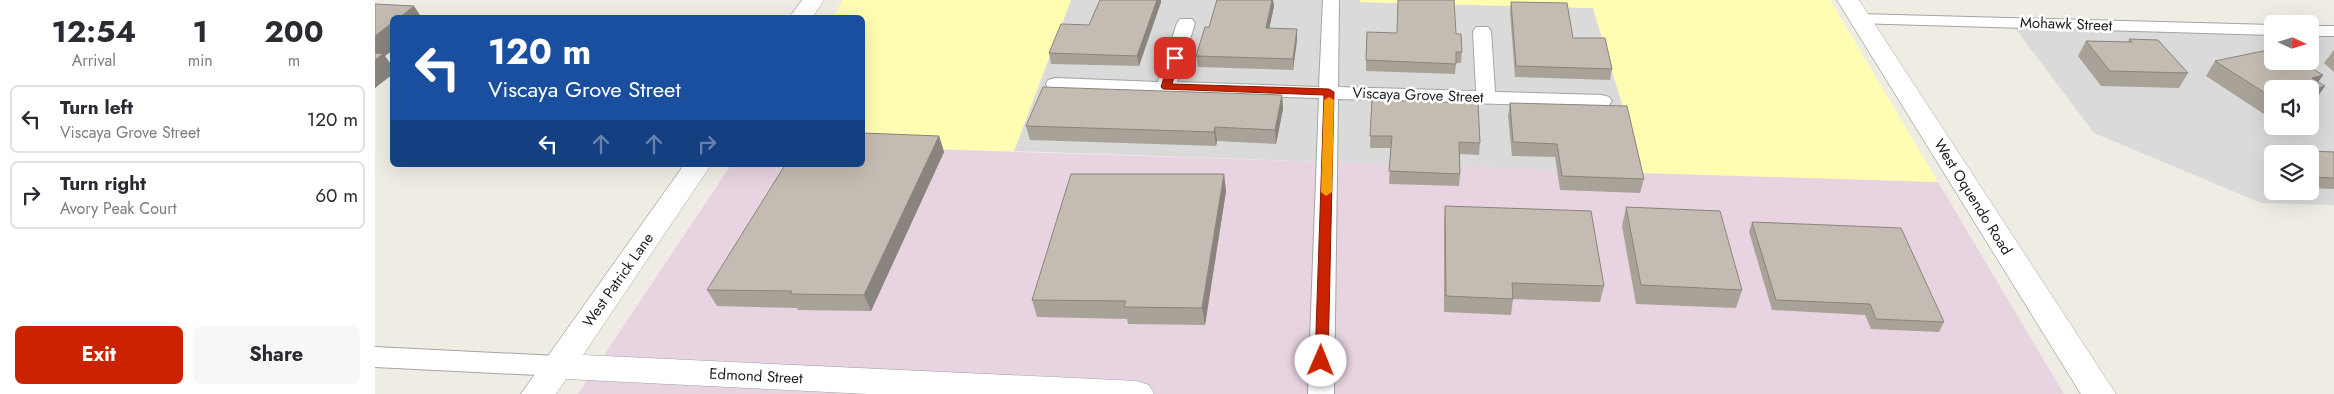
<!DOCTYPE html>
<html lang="en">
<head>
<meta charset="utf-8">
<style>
	body { margin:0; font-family:Jost,sans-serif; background:#f7f7f7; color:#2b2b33; height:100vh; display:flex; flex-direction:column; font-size:19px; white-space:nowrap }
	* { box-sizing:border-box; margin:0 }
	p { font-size:16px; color:#7c7c81 }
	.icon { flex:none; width:28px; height:28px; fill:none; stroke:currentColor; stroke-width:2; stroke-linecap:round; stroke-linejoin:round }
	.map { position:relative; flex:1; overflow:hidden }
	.sheet { display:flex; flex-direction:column; background:#fff; width:375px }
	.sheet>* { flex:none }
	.guide { position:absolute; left:15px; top:15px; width:475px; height:152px; border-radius:8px; box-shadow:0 5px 20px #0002; background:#1a4fa0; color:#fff; overflow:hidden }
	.needle { width:32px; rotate:94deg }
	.tools { position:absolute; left:1889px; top:15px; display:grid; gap:10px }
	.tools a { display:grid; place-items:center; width:55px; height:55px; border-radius:8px; background:#fff; box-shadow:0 5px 20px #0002; font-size:25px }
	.pin { position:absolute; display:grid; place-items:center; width:42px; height:42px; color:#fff; margin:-21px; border-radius:10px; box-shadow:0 2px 8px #0006 }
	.me { position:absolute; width:55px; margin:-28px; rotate:1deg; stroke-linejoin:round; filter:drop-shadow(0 0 4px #0008) }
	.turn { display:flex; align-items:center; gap:18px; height:105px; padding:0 15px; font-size:22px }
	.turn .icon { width:65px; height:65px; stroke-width:2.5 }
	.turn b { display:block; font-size:35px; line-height:42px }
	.lanes { display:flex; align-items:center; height:48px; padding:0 15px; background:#0003; justify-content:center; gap:25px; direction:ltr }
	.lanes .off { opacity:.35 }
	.eta { display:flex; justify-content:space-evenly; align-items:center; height:85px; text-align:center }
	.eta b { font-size:30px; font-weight:700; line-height:35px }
	.action { display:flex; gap:10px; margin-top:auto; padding:10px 15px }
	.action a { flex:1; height:58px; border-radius:8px; background:#cb2300; color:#fff; font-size:20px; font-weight:700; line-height:58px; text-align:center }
	.action a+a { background:#f7f7f7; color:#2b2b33 }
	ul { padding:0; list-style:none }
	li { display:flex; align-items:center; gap:15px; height:68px; margin:0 10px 8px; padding:0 5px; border:2px solid #e1e1e2; border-radius:8px }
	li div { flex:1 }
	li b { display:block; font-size:19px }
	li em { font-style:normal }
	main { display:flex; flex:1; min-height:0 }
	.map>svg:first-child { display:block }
	.residential { fill:#dbdada; fill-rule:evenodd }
	.industrial { fill:#e8d4e1 }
	.sand { fill:#fffdb1 }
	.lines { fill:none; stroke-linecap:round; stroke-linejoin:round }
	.minor-casing { stroke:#a4a4a4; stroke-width:2 }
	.tertiary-casing { stroke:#a4a4a4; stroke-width:1 }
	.minor { fill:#fff; fill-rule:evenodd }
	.tertiary { fill:#fff; fill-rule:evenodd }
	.wall { fill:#a9a299 }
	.shaded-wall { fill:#89847d }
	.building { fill:#c4bcb2; stroke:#89847d }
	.route { fill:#cb2300; stroke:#841700 }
	.slow { fill:#f59e0b }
	.labels { text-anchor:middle; stroke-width:5; stroke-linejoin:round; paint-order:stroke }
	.street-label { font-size:15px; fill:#1d1d1d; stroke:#fff }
</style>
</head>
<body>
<main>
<section class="sheet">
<div class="eta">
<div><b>12:54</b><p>Arrival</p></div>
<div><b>1</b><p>min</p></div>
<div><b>200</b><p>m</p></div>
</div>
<ul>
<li><svg class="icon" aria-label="left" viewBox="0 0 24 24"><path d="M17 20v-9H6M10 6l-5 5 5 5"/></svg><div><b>Turn left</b><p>Viscaya Grove Street</p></div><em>120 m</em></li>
<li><svg class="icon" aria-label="right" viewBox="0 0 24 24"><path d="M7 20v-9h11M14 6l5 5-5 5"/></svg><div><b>Turn right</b><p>Avory Peak Court</p></div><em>60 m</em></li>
</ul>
<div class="action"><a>Exit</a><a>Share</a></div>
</section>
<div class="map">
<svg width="1959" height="394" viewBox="0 0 1959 394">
	<rect width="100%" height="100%" fill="#efede3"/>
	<path class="residential" d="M696,0h289v2l233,6 50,165 -629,-22z
		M1636,23l261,6 1,32h37v-31l24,1v174l-73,-2 -167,-70zM1898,89h37v37h-37zM1898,154h37v37h-37z"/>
	<path class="industrial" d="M488,147l1075,35 126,212h-1486l153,-229h132z"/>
	<path class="sand" d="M468,0h228l-57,151 -151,-4v-129h-31z
		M985,0h470l108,182 -295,-9 -50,-165 -233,-6z"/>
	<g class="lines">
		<g class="minor-casing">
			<path id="minor" d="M948,0h16l-1,87 138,4 -3,-60 3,-4h12l3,4 4,61 107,3 7,2 3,4 -3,4 -7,2 -264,-8 -4,295h-26l11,-296 -264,-8 -7,-2 -2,-4 2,-4 7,-2 103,4 19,-59 3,-4h12l3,4 -18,59 142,5z
				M1485,14l413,11v10l-419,-12 -3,-4 3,-4z
				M1935,26h24v10h-24z
				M0,347l183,9 9,3 3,7 -3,7 -9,3 -183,-9z"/>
		</g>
		<g class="tertiary-casing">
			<path id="tertiary" d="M427,0h22l-12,18h-23z
				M1462,0h22l257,394h-35z
				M309,165h27l-128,190 554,26 12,4 5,9h-286l-302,-15 -10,15h-35z"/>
		</g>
		<use href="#minor" class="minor"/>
		<use href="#tertiary" class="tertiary"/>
	</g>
	<path class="wall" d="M842,0h56l1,6 -5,23 28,11 -4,30 -95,-3 -2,-11 13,-29z
		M786,2l-22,64 -88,-2 -2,-11 40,-28z
		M1136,2l62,36 39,31 -2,11 -95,-3 -5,-65z
		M1081,34l6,18 -1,11h-5l-1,11 -89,-3v-11z
		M1754,39l59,34 -9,15 -78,-2 -23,-30 8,-15 42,1z
		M1959,50v22l-10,-9z
		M1840,61l103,21 7,4 -11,16 -41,-13v23l-9,2 -58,-38z
		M907,95l1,14 -7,35 -59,-3 -1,5 -186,-6 -4,-14z
		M997,100l108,43 -1,12 -19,-1v20l-1,12 -70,-2 2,-36h-21z
		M1135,103l134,76 -4,14 -80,-3 -5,-33 -43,-1 -4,-40z
		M564,136l5,16 -73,159 -73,-1 -1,-2 -80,-2 -10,-16z
		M1909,150l50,2v37l-24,-1v-34h-29z
		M849,174l2,17 -21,134 -77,-1 -1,-5 -90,-2 -5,-17z
		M1070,206l159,80 -4,16 -87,-3 -2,16 -67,-3v-90z
		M1251,207l116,83 -6,18 -100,-4 -14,-78z
		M1377,222l192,100 -5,10 -68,-3 -6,-14 -93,-5 -23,-78z"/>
	<path class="shaded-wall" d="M782,0h4v2l-22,64 -2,-10z
		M897,0h1l1,6 -7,33 -1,-11z
		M39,6l8,12h-23z
		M18,22v28l-8,6 8,11v7l-18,14v-52z
		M922,29v11l-4,30v-11z
		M1948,75l-10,15 12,-4 -11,16 -4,1v-14l2,-11z
		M907,95l1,14 -7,35 -1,-14z
		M1898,102v10l-9,2z
		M840,127l2,14 -1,5 -2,-14z
		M564,136l5,16 -73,159 -7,-16z
		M849,174l2,17 -21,134 -3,-17z"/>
	<path class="building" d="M725,0h57l-20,56 -88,-3 12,-29 28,1z
		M842,0h55l-6,28 31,1 -4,30 -97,-3 9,-29h4z
		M1023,0h56l2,34h5l1,18h-6v12l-90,-4 1,-28 30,1z
		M1136,2l56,1 6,35h32l7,31 -96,-3z
		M0,4l39,2 -15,12h-6v4l-18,14z
		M1754,39l29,1 30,33 -78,-2 -24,-30 46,1z
		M1898,49v12h26l24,14 -11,3 13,8 -15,4v-1h-37v9l-58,-37z
		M0,53l8,1 -8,6z
		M668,87l239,8 -7,35 -60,-3 -1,5 -188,-6z
		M997,100l106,3 2,40 -21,-1 1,32 -71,-3 3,-35h-22z
		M1135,103l117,3 17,73 -82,-3 -5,-32 -44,-2z
		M488,133l76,3 -75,159 -74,-1 2,-3 -85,-1 78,-125h78z
		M1909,150l50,2v26l-24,-1v-23h-23z
		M696,174h153l-22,134 -78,-1 2,-6 -94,-1z
		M1070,206l146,5 13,75 -92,-3 1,16 -67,-3z
		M1251,207l94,4 22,79 -101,-5z
		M1377,222l149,6 43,94 -68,-3 -6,-15 -94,-4z"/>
	<path class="route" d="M800,55l5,3 -8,26 157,5 5,3 -6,269 -2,4h-9l-2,-4 9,-266 -161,-6 -2,-2 9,-29z"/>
	<path class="slow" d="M954,97l5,3 -2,92 -6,4 -5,-4 3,-92z"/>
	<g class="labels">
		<g class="street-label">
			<text transform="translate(1691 24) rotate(2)" y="5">Mohawk Street</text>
			<text transform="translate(1043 95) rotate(2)" y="5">Viscaya Grove Street</text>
			<text transform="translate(1598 197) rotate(58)" y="5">West Oquendo Road</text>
			<text transform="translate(243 280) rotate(-55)" y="5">West Patrick Lane</text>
			<text transform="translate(381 376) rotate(3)" y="5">Edmond Street</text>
		</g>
	</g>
</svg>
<div class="tools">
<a><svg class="needle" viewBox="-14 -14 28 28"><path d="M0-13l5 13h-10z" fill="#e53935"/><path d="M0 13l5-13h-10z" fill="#7c7c81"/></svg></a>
<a><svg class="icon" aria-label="sound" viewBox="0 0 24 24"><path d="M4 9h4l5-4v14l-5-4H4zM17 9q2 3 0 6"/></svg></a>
<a><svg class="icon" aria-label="layers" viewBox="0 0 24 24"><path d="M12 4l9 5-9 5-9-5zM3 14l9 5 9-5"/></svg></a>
</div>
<div class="pin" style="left:800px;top:58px;background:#d93025"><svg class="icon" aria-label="arrive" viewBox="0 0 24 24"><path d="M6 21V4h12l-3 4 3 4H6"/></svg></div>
<svg class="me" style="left:946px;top:361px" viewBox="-20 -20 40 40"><circle r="19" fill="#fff"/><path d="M0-13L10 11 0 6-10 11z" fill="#cb2300"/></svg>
<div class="guide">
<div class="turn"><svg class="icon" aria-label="left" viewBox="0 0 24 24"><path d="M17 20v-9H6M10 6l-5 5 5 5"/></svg><div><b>120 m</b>Viscaya Grove Street</div></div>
<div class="lanes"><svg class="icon" aria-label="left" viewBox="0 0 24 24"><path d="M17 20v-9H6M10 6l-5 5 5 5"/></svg><svg class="icon off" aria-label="ahead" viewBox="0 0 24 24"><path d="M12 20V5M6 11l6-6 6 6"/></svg><svg class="icon off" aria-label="ahead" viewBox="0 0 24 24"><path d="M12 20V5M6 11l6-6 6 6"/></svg><svg class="icon off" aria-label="right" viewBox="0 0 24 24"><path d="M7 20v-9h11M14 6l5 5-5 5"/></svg></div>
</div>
</div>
</main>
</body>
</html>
